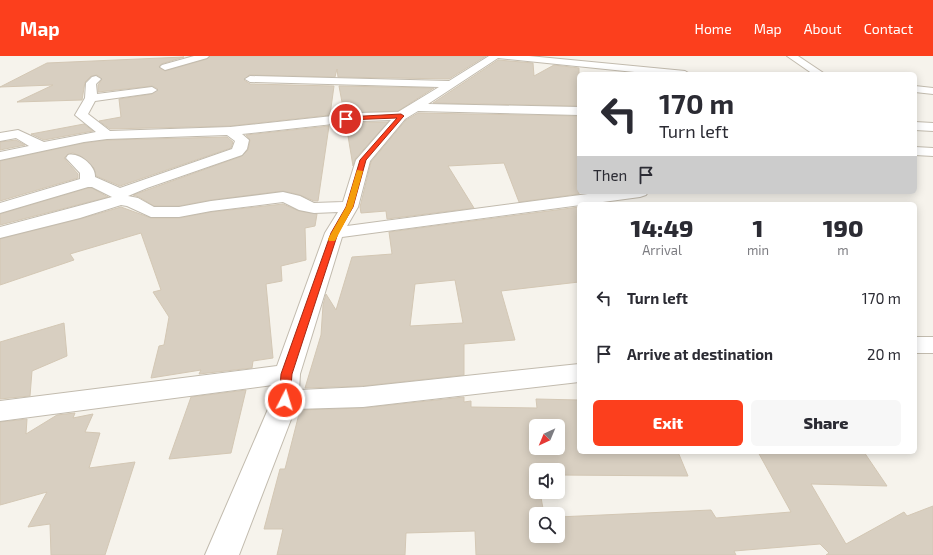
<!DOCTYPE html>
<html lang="en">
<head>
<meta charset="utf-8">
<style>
	body { margin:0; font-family:"Exo 2",sans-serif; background:#f7f7f7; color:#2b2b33; height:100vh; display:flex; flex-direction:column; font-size:15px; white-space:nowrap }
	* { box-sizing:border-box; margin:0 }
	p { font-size:13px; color:#7c7c81 }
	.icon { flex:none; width:22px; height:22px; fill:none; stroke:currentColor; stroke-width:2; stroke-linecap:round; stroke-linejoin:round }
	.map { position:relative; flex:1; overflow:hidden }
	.sheet { position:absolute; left:577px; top:146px; width:340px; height:252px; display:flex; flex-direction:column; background:#fff; border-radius:6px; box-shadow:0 2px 10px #0003 }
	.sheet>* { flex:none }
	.top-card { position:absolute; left:577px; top:16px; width:340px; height:122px; border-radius:6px; box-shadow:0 2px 10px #0003; background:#fff; color:#2b2b33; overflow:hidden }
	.needle { width:26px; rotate:224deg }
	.tools { position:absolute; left:529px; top:363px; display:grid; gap:8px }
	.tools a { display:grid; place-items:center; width:36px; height:36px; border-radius:6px; background:#fff; box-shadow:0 2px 10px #0003; font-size:20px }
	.pin { position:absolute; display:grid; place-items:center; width:34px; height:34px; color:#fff; margin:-17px; border:2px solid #fff; border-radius:50%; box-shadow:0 1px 4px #0007 }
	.me { position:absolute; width:44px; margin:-22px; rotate:5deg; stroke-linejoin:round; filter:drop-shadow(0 0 3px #0008) }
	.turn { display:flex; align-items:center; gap:14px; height:84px; padding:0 16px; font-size:18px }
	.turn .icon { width:52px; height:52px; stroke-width:2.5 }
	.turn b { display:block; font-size:28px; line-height:34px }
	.then { display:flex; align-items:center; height:38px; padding:0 16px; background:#0003; gap:8px; font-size:15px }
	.eta { display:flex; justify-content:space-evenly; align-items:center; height:68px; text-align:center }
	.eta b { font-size:24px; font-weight:800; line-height:28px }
	.button { display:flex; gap:8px; margin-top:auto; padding:8px 16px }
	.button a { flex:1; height:46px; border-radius:6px; background:#fc3f1d; color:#fff; font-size:16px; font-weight:800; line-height:46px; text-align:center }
	.button a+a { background:#f7f7f7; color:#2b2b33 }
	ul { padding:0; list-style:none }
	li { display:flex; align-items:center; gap:12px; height:56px; padding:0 16px }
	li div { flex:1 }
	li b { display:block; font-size:15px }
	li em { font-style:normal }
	header { display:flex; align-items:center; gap:24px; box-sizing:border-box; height:56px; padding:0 20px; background:#fc3f1d; color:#fff }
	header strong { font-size:19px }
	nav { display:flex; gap:22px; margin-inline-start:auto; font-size:14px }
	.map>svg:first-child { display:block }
	.building { fill:#d8cfc1; stroke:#d3c7b4; fill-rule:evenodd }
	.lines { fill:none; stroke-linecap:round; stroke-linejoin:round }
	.minor-casing { stroke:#c2bbae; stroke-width:2 }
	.minor { fill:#fff; fill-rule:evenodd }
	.route { fill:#fc3f1d; stroke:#a42913 }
	.slow { fill:#f59e0b }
</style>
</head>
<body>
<header>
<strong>Map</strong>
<nav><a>Home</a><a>Map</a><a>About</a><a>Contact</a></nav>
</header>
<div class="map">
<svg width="933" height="499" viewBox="0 0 933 499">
	<rect width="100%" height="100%" fill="#f6f3ec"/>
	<path class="building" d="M210,0h276l-37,23 -111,-2 -1,-8 -2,8 -86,-2 -5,5 6,4 84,2 -4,29 -100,11 -120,3 -11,-8 22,-4 -2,-18 33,-5 6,-5 -6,-3 -54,6v-7l4,-6 -5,-4 -6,1 -6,6 -3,18 -65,2 36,-17 -53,2 47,-24 137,-6 -23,7 -2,3 6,4 42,-12z
		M498,4l35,3 1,13 20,-11 25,3v38l-146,-3z
		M339,30l95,2 -36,23 -54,2z
		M418,57l161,3v78l-60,8 -15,-39 -56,3 26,42 -87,11 -1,-8 -25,2 -1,-6 11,-45 35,-42z
		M360,66h28l-33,37 -2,7 -7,-42z
		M84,68l9,7 -49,9 -13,-6z
		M329,70l-11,75h-4l-14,-6 -17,-4 -72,9 -32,6h-25l-15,-9 -6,-2 109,-39 6,-6 2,-10 -4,-5z
		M227,81l6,5 -2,6 -111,38 -24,-10 -2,-8 -12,-11 -9,-4 -5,1 -4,4 14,16v4l-78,23v-40l84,-18 23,-3z
		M16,84l9,5 -25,5v-8z
		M88,132h4l16,9 -108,28v-11z
		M283,148l16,7 18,3 -2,12 -10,2 1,32 -25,6 1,15 -16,3 7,74 -20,3 -1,7 -53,6 2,-4 -50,8 8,-32 5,-1 5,-28 -16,-25 8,-2 -20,-57 -71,21 4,6 -74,25v-46l80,-20 41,-12 30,11h28l32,-6z
		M579,151v75l-78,9 14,49 -51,4v31l-101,11 -58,2 16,-53 2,-30 3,-11 10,16 16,-53 40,-3 -3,-22zM455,224l8,43 -53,3 5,-42z
		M64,267l3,33 -35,15 -2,25 -30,3v-57z
		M246,334l-15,63 -62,6 22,-62z
		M464,341v5l7,-1v6l66,1 -1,-9 43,1v52h99l10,24 -130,-1v-5h-22v22h4l4,22h-8v22h22v-19l153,-7 5,8 75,-6 -33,-60h106l23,34 -76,-2 35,60 58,-32 3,4 26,-10v49h-107l3,-2 -9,-9 -86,7 2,4h-260l-1,-24 -69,2 -1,22h-128l6,-26h-19l16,-60h5l15,-59 63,-2zM536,370h22v22h-22z
		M75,357l-2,5 20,-4 -8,18 15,1 -11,35 46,-6 -30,93h-54l-1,-31 -22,3 19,-35 -47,13v-83l27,-3 -1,15 31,-19z"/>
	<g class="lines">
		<g class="minor-casing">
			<path id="minor" d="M194,0h15l-2,2 -42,12 -5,-3 2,-2z
				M489,0h40l156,15 5,3h-36l-156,-16 -70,46 151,3v8l-161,-4 -13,8 -35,42 -12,46 -11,19 256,-34h45l-2,3 -6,2 -298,40 -42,137 -1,16 64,-3 216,-23v18l-216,25 -68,2 -56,146h-34l67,-155 1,-15 -273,36v-20l277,-35 48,-133 13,-21 -24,1 -15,-3 -16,-8 -72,9 -32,6h-28l-24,-11 -6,-1 -41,13 -80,20v-11l112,-30 -20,-10h-4l-88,26v-10l80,-24v-6l-14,-15 2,-3c11,-3 28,11 27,22l25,11 112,-39 3,-8 -8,-6 -120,4 -23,3 -84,18v-8l29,-6 -13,-8 -16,3v-8l18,-3 26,12 52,-10 -21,-17 10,-17 1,-15 6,-6 4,-1 5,3 -5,5 1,10 55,-7 5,3 -5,3 -57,8 -7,13 22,17 120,-4 130,-14 38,-1 41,-25 -189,-5 -5,-3 5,-3 199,5zM391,64l-35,40 -13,42 -29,1 -14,-7 -17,-4 -72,9 -32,6h-25l-16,-9 -10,-2 19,-8 95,-33 5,-6 2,-9 -7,-6 118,-13z
				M787,0h11l27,18h-12z
				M915,30l18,2v6l-18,-2z
				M915,66l18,1v8l-18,-1z
				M915,91l18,1v8l-18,-1z
				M915,281h18v16h-18z"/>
		</g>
		<use href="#minor" class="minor"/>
	</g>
	<path class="route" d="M401,58l3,2 -1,1 -37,43 -13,47 -15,26 -46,141 -2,26 -1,3h-8l-2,-3 2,-26 50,-141 15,-26 14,-47 37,-42 -51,2 -3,-1 3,-2z"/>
	<path class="slow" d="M357,114l6,1 -10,36 -18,34h-6l-1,-2 18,-32z"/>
</svg>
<div class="tools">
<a><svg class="needle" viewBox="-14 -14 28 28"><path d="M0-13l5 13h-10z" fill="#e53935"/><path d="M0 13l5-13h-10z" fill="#7c7c81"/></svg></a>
<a><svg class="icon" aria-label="sound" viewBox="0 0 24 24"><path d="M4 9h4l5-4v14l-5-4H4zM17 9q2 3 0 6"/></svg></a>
<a><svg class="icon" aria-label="search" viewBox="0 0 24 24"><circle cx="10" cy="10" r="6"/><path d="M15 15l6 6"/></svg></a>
</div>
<div class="pin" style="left:346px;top:63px;background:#d93025"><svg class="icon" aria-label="arrive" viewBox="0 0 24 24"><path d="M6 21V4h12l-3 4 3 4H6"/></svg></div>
<svg class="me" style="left:285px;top:344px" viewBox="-20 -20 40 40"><circle r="17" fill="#fc3f1d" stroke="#fff" stroke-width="3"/><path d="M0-11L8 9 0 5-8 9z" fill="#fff"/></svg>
<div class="top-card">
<div class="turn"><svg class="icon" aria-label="left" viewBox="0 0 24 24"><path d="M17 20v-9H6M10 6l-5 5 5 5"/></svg><div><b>170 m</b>Turn left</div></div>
<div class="then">Then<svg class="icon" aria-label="arrive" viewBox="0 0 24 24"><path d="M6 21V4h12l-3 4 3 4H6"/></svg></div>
</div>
<section class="sheet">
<div class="eta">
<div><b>14:49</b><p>Arrival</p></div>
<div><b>1</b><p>min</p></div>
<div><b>190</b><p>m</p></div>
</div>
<ul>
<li><svg class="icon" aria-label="left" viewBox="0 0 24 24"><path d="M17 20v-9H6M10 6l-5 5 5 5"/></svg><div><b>Turn left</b></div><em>170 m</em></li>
<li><svg class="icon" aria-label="arrive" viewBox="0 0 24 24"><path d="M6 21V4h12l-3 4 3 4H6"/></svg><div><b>Arrive at destination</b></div><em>20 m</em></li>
</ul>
<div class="button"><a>Exit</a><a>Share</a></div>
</section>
</div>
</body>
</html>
